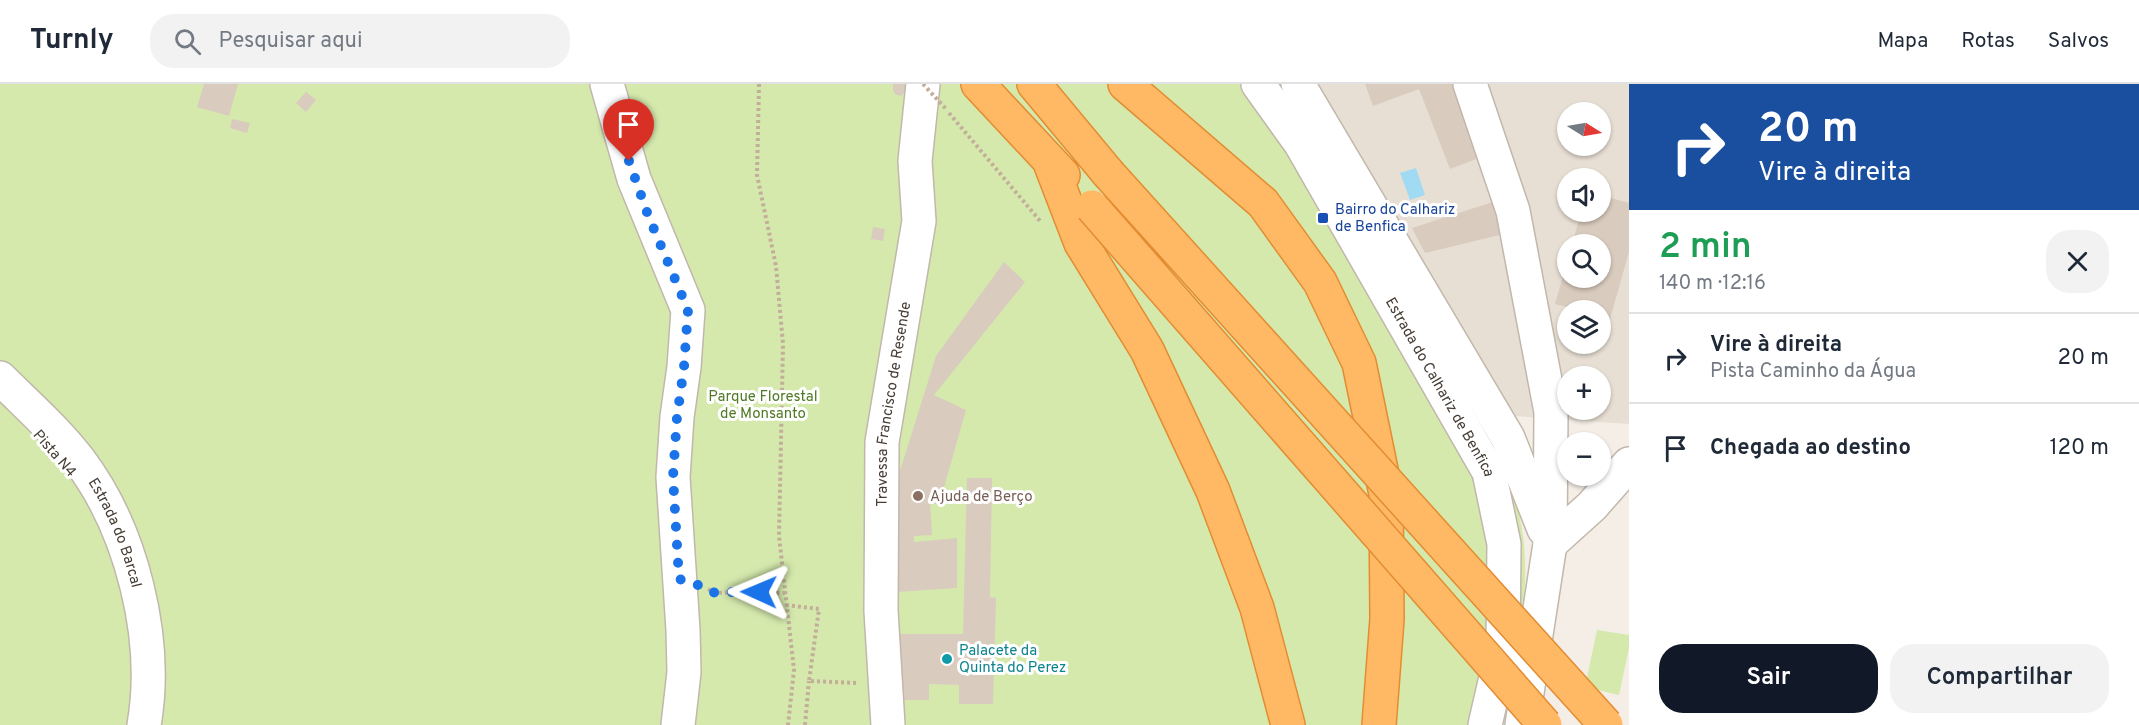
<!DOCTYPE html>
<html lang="pt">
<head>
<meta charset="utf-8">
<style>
	body { margin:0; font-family:Overpass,sans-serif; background:#f2f2f3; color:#1f2937; height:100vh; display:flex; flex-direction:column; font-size:22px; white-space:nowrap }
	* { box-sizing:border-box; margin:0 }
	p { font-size:20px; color:#747a83 }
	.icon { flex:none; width:33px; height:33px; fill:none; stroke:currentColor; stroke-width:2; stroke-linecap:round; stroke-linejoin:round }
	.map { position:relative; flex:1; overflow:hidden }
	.drawer { display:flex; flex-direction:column; background:#fff; width:510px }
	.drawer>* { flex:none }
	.top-card { background:#1a4fa0; color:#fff; overflow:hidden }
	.needle { width:39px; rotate:101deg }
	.tools { position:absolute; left:1557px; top:18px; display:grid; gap:12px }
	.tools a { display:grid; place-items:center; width:54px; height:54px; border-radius:50%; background:#fff; box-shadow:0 2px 4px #0004; font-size:30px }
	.pin { position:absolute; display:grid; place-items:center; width:51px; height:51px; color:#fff; margin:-62px -26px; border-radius:50% 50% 50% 0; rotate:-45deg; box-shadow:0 0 6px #0007 }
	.pin .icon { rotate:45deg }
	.me { position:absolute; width:66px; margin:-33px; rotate:271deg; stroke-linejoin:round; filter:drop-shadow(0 0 4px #0008) }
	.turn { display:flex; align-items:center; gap:21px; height:126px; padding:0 30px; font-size:27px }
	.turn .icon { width:78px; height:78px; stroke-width:2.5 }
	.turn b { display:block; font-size:42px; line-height:51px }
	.round { display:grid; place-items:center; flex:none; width:63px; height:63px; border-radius:24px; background:#f2f2f3 }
	.summary { display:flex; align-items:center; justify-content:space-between; height:102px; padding:0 30px }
	h1 { font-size:36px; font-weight:600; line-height:45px; color:#1e9e55 }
	.cta { display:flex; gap:12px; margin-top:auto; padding:12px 30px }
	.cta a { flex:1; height:69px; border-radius:24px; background:#111827; color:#fff; font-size:24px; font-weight:600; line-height:69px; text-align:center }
	.cta a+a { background:#f2f2f3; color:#1f2937 }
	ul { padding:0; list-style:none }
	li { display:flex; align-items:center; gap:18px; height:90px; padding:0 30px; border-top:2px solid #e0e1e3 }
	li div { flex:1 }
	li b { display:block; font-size:22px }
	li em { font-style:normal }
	header { display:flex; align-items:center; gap:36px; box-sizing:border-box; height:84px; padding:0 30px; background:#fff; border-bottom:2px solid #e0e1e3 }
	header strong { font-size:28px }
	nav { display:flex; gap:33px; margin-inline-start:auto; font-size:21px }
	.search { width:420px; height:54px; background:#f2f2f3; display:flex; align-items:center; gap:15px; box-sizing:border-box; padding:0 21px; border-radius:24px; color:#747a83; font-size:22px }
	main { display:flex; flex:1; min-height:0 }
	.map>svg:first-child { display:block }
	.residential { fill:#e8dfd4; fill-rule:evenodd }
	.green { fill:#d5e9ad }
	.water { fill:#a0dbf3 }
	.building { fill:#d9cbbe }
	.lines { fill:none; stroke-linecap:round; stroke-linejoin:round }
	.minor-casing { stroke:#c2b7ab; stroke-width:36 }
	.highway-casing { stroke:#e38c31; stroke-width:36 }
	.path { stroke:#c2ae99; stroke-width:4; stroke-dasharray:3 3; stroke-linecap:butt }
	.minor { stroke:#fff; stroke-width:33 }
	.highway { stroke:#ffb965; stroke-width:33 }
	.highway-bridge-casing { stroke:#e38c31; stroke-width:36; stroke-linecap:butt }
	.path-bridge { stroke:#c2ae99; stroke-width:4; stroke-dasharray:3 3; stroke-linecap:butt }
	.highway-bridge { stroke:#ffb965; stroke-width:33 }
	.route { stroke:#1a73e8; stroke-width:10; stroke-dasharray:0 18 }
	.transit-dot { fill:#1a4fb4; stroke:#fff; stroke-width:2 }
	.education-dot { fill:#8d6e63; stroke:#fff; stroke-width:2 }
	.culture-dot { fill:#0f9aa8; stroke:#fff; stroke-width:2 }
	.labels { text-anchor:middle; stroke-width:6; stroke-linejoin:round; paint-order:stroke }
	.transit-label { font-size:15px; fill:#164399; stroke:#fff; text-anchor:start }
	.street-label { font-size:15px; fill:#463d35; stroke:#fff }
	.park-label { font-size:15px; fill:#507a26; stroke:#fff }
	.education-label { font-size:15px; fill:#785e54; stroke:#fff; text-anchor:start }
	.culture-label { font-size:15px; fill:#0d838f; stroke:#fff; text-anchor:start }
</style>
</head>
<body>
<header>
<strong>Turnly</strong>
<div class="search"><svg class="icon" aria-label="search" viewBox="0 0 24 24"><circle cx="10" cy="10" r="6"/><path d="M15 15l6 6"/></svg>Pesquisar aqui</div>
<nav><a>Mapa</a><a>Rotas</a><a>Salvos</a></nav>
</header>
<main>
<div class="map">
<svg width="1629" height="641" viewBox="0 0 1629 641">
	<rect width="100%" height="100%" fill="#f4eee6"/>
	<path class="residential" d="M1309,0h320v340l-115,-8zM1568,28h32v34h-32zM1568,94h32v34h-32zM1568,160h32v34h-32zM1568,226h32v34h-32zM1568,292h32v34h-32z"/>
	<path class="green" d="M0,0h1282c44,73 87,146 131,219 44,73 103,155 111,242 6,59 -11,121 -21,180h-1503z
		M1597,546l32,5v13l-10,47 -34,-8z"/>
	<path class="water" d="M1416,84l9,27 -15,5 -10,-27z"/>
	<path class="building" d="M204,0h34l-9,32 -32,-9z
		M893,0h15v6l-8,6 -5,-2 -2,-4z
		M1365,0h95l27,71 -37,14 -31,-80 -46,17z
		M306,8l10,8 -10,12 -10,-9z
		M232,35l18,4 -3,10 -17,-5z
		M1600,111l29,8v49l-19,67 -10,-2v-7h-21l-24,-6 12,-42 1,16h32v-34h-28l7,-24 -11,-3 1,-5h31z
		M1499,116l9,33 -83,20 -13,-25z
		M873,143l12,2 -2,12 -12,-2z
		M1004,178l21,20 -91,113 32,15 -27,95 -9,-3 2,33 -18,1v6l43,-4v50l-60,4 -3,-102 42,-134z
		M967,394h25l-2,119 6,1 -3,106h-34v-19l-30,-1v16h-27l-4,-66h65z"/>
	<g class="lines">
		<g class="minor-casing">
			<g id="minor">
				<path d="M607,0l27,95 54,131 -4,57 -7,50 -4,60 10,153 1,42 -6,53"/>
				<path id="s1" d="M1258,0l43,60 188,328 15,72 -1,103 -18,78"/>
				<path d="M1298,0l210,354 36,91"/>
				<path d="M1470,0l43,127 38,201 -1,132 -28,181"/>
				<path id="s2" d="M0,294c27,27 56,52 79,82 53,70 80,179 65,265"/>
				<path d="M1550,460l42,-38 37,-42"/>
				<path id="s3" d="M888,641l-7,-114 1,-169 37,-221 -4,-60 8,-77"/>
			</g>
		</g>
		<g class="highway-casing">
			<path id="highway" d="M978,0l85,91
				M1034,0l74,89
				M1125,0l138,119 57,79 39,81 27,131 1,125 -8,106
				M1049,76l32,83 66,107 66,141 44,117 31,117"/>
		</g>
		<path class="path" d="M759,0l-2,91 19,91 7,78 -4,192 15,134 -6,55
			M949,29l92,109
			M708,505l7,4 19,-1 11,6 13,-5h27
			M786,521l33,4 -10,72 49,2
			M805,641l4,-44"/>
		<use href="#minor" class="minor"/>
		<use href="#highway" class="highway"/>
		<g class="highway-bridge-casing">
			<path id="highway-bridge" d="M1108,89l498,552
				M1092,123l453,518"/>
		</g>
		<path class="path-bridge" d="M923,0l24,26"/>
		<use href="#highway-bridge" class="highway-bridge"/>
	</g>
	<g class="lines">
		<path class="route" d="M629,77l19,54 40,95 -4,57 -7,50 -4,60 6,102 25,8 11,6 19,-1 11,6 14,-6"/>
	</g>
	<rect class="transit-dot" x="1317" y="128" width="12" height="12" rx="3"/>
	<circle class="education-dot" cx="918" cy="412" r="6"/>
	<circle class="culture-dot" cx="947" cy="575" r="6"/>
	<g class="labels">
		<g class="transit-label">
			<text x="1335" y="130">Bairro do Calhariz<tspan x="1335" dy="17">de Benfica</tspan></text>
		</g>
		<g class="street-label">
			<text dy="5" stroke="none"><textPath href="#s1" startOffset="354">Estrada do Calhariz de Benfica</textPath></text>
			<text dy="5" stroke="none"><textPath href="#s3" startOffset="322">Travessa Francisco de Resende</textPath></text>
			<text transform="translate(55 369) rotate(49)" y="5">Pista N4</text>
			<text dy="5" stroke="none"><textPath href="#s2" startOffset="196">Estrada do Barcal</textPath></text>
		</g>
		<g class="park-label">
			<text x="763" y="317">Parque Florestal<tspan x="763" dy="17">de Monsanto</tspan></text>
		</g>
		<g class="education-label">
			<text x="930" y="417">Ajuda de Berço</text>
		</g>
		<g class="culture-label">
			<text x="959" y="571">Palacete da<tspan x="959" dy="17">Quinta do Perez</tspan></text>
		</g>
	</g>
</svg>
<div class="tools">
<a><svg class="needle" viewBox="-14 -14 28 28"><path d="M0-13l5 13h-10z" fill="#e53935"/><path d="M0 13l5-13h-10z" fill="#747a83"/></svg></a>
<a><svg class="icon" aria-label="sound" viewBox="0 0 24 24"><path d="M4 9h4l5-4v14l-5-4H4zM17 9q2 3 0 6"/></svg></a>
<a><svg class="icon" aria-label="search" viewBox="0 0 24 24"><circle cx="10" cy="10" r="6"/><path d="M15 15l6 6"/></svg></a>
<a><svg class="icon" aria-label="layers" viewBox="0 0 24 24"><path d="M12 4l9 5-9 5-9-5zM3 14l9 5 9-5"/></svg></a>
<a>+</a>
<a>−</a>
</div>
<div class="pin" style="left:629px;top:77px;background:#d93025"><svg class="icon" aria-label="arrive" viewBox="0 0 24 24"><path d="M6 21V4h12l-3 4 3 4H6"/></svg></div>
<svg class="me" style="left:759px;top:508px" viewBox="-20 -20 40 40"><path d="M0-17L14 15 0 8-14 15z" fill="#1a73e8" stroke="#fff" stroke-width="4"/></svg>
</div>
<section class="drawer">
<div class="top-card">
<div class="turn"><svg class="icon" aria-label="right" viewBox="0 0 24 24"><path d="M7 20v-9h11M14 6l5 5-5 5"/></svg><div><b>20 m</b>Vire à direita</div></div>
</div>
<div class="summary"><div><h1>2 min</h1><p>140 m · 12:16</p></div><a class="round"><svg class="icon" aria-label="close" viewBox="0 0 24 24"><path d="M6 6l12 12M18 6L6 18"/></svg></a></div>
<ul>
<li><svg class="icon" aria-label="right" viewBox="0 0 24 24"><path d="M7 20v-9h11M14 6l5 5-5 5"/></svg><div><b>Vire à direita</b><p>Pista Caminho da Água</p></div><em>20 m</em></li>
<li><svg class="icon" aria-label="arrive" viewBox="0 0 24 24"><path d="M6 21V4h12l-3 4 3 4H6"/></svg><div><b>Chegada ao destino</b></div><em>120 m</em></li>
</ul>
<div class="cta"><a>Sair</a><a>Compartilhar</a></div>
</section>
</main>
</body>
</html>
